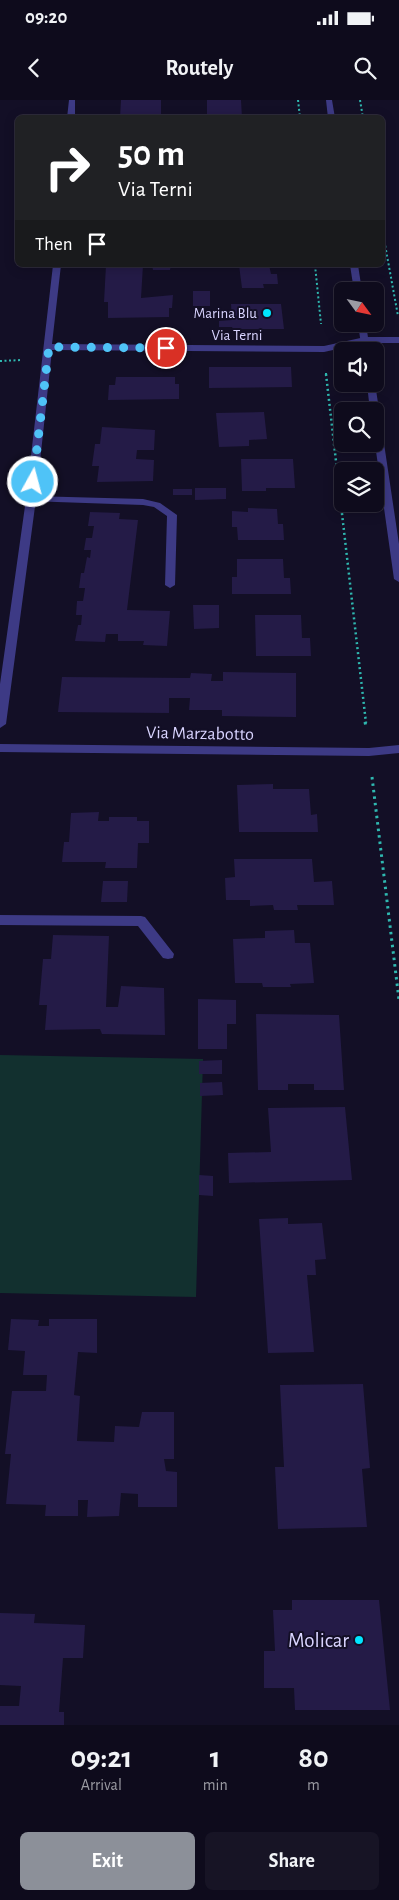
<!DOCTYPE html>
<html lang="en">
<head>
<meta charset="utf-8">
<style>
	body { margin:0; font-family:"Alegreya Sans",sans-serif; background:#171425; color:#f1f3f6; height:100vh; display:flex; flex-direction:column; font-size:19px; white-space:nowrap }
	* { box-sizing:border-box; margin:0 }
	p { font-size:16px; color:#9b9ba3 }
	.icon { flex:none; width:28px; height:28px; fill:none; stroke:currentColor; stroke-width:2; stroke-linecap:round; stroke-linejoin:round }
	.map { position:relative; height:1625px; overflow:hidden }
	.details { display:flex; flex-direction:column; background:#0e0b1c; flex:1 }
	.details>* { flex:none }
	.top-card { position:absolute; left:15px; top:15px; width:370px; height:152px; border-radius:8px; box-shadow:0 2px 12px #0003,0 0 0 1px #2e2b3b; background:#202124; color:#fff; overflow:hidden }
	.needle { width:32px; rotate:123deg }
	.tools { position:absolute; left:334px; top:182px; display:grid; gap:10px }
	.tools a { display:grid; place-items:center; width:50px; height:50px; border-radius:8px; background:#0e0b1c; box-shadow:0 2px 12px #0003,0 0 0 1px #2e2b3b; font-size:25px }
	.pin { position:absolute; display:grid; place-items:center; width:42px; height:42px; color:#fff; margin:-21px; border:2px solid #fff; border-radius:50%; box-shadow:0 1px 5px #0007 }
	.me { position:absolute; width:55px; margin:-28px; rotate:7deg; stroke-linejoin:round; filter:drop-shadow(0 0 4px #0008) }
	.turn { display:flex; align-items:center; gap:18px; height:105px; padding:0 20px; font-size:22px }
	.turn .icon { width:65px; height:65px; stroke-width:2.5 }
	.turn b { display:block; font-size:35px; line-height:42px }
	.then { display:flex; align-items:center; height:48px; padding:0 20px; background:#0003; gap:10px; font-size:19px }
	.eta { display:flex; justify-content:space-evenly; align-items:center; height:85px; text-align:center }
	.eta b { font-size:30px; font-weight:600; line-height:35px }
	.action { display:flex; gap:10px; margin-top:auto; padding:10px 20px }
	.action a { flex:1; height:58px; border-radius:8px; background:#8c9099; color:#fff; font-size:20px; font-weight:600; line-height:58px; text-align:center }
	.action a+a { background:#171425; color:#f1f3f6 }
	.status { display:flex; justify-content:space-between; align-items:center; height:35px; padding:0 25px; background:#0e0b1c; direction:ltr }
	.status svg { height:14px; fill:currentColor }
	header { display:flex; justify-content:space-between; align-items:center; height:65px; padding:0 20px; background:#0e0b1c; font-size:22px; font-weight:600 }
	.map>svg:first-child { display:block }
	.green { fill:#12302f }
	.building { fill:#241b47 }
	.lines { fill:none; stroke-linecap:round; stroke-linejoin:round }
	.path-far2 { stroke:#2fb8b0; stroke-width:2; stroke-dasharray:2 2.5; stroke-linecap:butt }
	.path-far1 { stroke:#2fb8b0; stroke-width:2.5; stroke-dasharray:2 3; stroke-linecap:butt }
	.path { stroke:#2fb8b0; stroke-width:3; stroke-dasharray:2.5 4; stroke-linecap:butt }
	.service { fill:#3d3a85; fill-rule:evenodd }
	.minor { fill:#3d3a85; fill-rule:evenodd }
	.tertiary { fill:#3d3a85; fill-rule:evenodd }
	.route { stroke:#4fc3f7; stroke-width:9; stroke-dasharray:0 16.2 }
	.poi-dot { fill:#00e5ff; stroke:#130f26; stroke-width:2 }
	.labels { text-anchor:middle; stroke-width:4; stroke-linejoin:round; paint-order:stroke }
	.far-poi-label { font-size:15px; fill:#d9d4ff; stroke:#130f26; text-anchor:end }
	.far-street-label { font-size:15px; fill:#d9d4ff; stroke:#130f26 }
	.street-label { font-size:18px; fill:#d9d4ff; stroke:#130f26 }
	.near-poi-label { font-size:21px; fill:#d9d4ff; stroke:#130f26; text-anchor:end }
</style>
</head>
<body>
<div class="status"><b>09:20</b><svg viewBox="0 0 49 12"><path d="M0 12V9h3v3zM5 12V6h3v6zM10 12V3h3v9zM15 12V0h3v12zM26 1h20v11H26zM47 4h2v5h-2z"/></svg></div>
<header><svg class="icon" aria-label="back" viewBox="0 0 24 24"><path d="M15 5l-7 7 7 7"/></svg>Routely<svg class="icon" aria-label="search" viewBox="0 0 24 24"><circle cx="10" cy="10" r="6"/><path d="M15 15l6 6"/></svg></header>
<div class="map">
<svg width="399" height="1625" viewBox="0 0 399 1625">
	<rect width="100%" height="100%" fill="#130f26"/>
	<path class="green" d="M0,955l203,4 -7,238 -196,-4z"/>
	<path class="building" d="M121,0h40v18h-41z
		M207,0h34l1,18h-35z
		M106,165h37l-2,33 32,-3 -1,13h-3v9l-61,1v-16h-4z
		M152,165h19l-1,5h-17z
		M239,165h30l2,9h6l1,10h-15l1,4h-22z
		M193,191h17v15h-17z
		M231,204h50l3,25h-51l-1,-2h-13v-6l13,-1z
		M209,267h82l1,20 -83,1z
		M116,277h59v7h4v15l-71,1 1,-15h6z
		M264,312l3,27 -18,1v6l-30,1 -3,-34z
		M102,327l53,3 -1,20h-17l-1,9 18,1 -1,21 -56,1 2,-16h-7l3,-22h5z
		M241,359h52l2,29h-29v3h-24z
		M195,388h31v11l-31,1z
		M173,389h19v6h-19z
		M248,408l29,1 1,15h5l1,16h-46l-1,-13h-5v-16l16,1z
		M90,412l30,1 -1,6 19,1 -11,90 43,1 -3,35 -24,-1 1,-4h-26v-7h-12l-1,8 -30,-1 3,-16h3l1,-10h-6l1,-14h6l1,-6 1,-7h-6l2,-15h3l3,-16 3,1 1,-8h-7l2,-12h6l2,-12h-6z
		M237,459h46l1,19h6l1,16h-59v-17h5z
		M193,505h26v23l-25,1z
		M255,515h46l1,23h8l1,18h-55z
		M223,572l73,1v44l-74,-1v-6h-33l1,-12h-21v15l-111,-1 4,-35 128,1 1,-5 21,1 -1,7h12z
		M273,684v5h36l2,26 6,-1 1,18h-79l-2,-47z
		M99,712l-1,9h11v-4h28v4h12v22h-11l-1,25h-32l1,-6h-44l2,-20h5l2,-29z
		M234,759h78l2,23 18,-1 2,24h-37l1,5h-24l-1,-5 -23,1v-6h-24l-1,-22 10,-1z
		M103,781h25l-1,21h-26z
		M294,830l1,13h15l4,40 -24,1 1,3h-28l-1,-4h-27l-2,-44 32,-1v-7z
		M53,835l56,1 -3,71h12l3,-21 43,2 1,47 -63,-1 -2,-5 -55,1 2,-25h-8l4,-46h8z
		M198,899l38,1v24h-9v25h-29z
		M256,914l83,1 5,75h-30v-6h-26v6h-30z
		M222,960v14h-23v-13z
		M222,982l1,13 -23,1v-13z
		M345,1007l7,73 -123,3 -1,-30 43,-1 -3,-44z
		M199,1075l14,1v20l-14,-1z
		M288,1118v6l34,-1 4,36 -11,1 1,15h-9l7,77 -46,1 -9,-134z
		M11,1219l28,1 -1,6h11v-7h48v34l-19,-1 -4,43 6,1 -3,45 37,1 1,-16 24,1 3,-15h32v47h-10l2,12 11,1v35h-39v-13l-17,-1 -2,23 -32,1 1,-17h-10v16h-33l1,-11 -40,-1 5,-50h-6l7,-63h34l1,-16h-24l2,-24 -17,-1z
		M363,1284l7,84 -8,1 5,58 -89,2 -3,-62h9l-4,-82z
		M292,1500h87l11,110h-95l-1,-22h-30v-37h11l-2,-41h19z
		M0,1513l35,1 -1,9 51,2 -2,33h-20l-4,54h5v13h-64v-19h19l2,-20 -21,-1z"/>
	<g class="lines">
		<path class="path-far2" d="M298,0l2,18
			M360,0l3,18
			M382,128l16,88
			M315,165l6,59
			M0,261l22,-1
			M326,273v2"/>
		<path class="path-far1" d="M326,274l40,349"/>
		<path class="path" d="M365,622l1,5
			M372,677l27,223"/>
		<path class="service" d="M31,396l112,3 17,4 17,12 -2,70 -5,3 -5,-3 2,-69 -13,-9 -11,-2 -115,-4v-4z
			M0,815l141,1 4,1 29,37 -1,4 -5,1 -5,-1 -25,-32 -138,-1z"/>
		<path class="minor" d="M69,0h6v18h-8z
			M53,165h8l-9,79 272,2 41,-9h34v6h-34l-41,9 -272,-2 -16,149 -30,225 -6,4v-44l26,-185z
			M0,644l369,4 30,-3v8l-30,3 -369,-4z"/>
		<path class="tertiary" d="M326,0h6l3,18h-7z
			M350,165h8l4,26h-8z
			M358,224h8l4,27h-8z
			M375,283l24,161v38l-5,-3 -19,-135v-33h-5l-3,-27z"/>
	</g>
	<g class="lines">
		<path class="route" d="M33,382l16,-135 117,1"/>
	</g>
	<g class="poi-dot">
		<circle cx="267" cy="213" r="5"/>
		<circle cx="359" cy="1540" r="5"/>
	</g>
	<g class="labels">
		<g class="far-poi-label">
			<text x="257" y="218">Marina Blu</text>
		</g>
		<g class="far-street-label">
			<text x="237" y="240">Via Terni</text>
		</g>
		<g class="street-label">
			<text transform="translate(200 633) rotate(1)" y="6">Via Marzabotto</text>
		</g>
		<g class="near-poi-label">
			<text x="349" y="1547">Molicar</text>
		</g>
	</g>
</svg>
<div class="tools">
<a><svg class="needle" viewBox="-14 -14 28 28"><path d="M0-13l5 13h-10z" fill="#e53935"/><path d="M0 13l5-13h-10z" fill="#9b9ba3"/></svg></a>
<a><svg class="icon" aria-label="sound" viewBox="0 0 24 24"><path d="M4 9h4l5-4v14l-5-4H4zM17 9q2 3 0 6"/></svg></a>
<a><svg class="icon" aria-label="search" viewBox="0 0 24 24"><circle cx="10" cy="10" r="6"/><path d="M15 15l6 6"/></svg></a>
<a><svg class="icon" aria-label="layers" viewBox="0 0 24 24"><path d="M12 4l9 5-9 5-9-5zM3 14l9 5 9-5"/></svg></a>
</div>
<div class="pin" style="left:166px;top:248px;background:#d93025"><svg class="icon" aria-label="arrive" viewBox="0 0 24 24"><path d="M6 21V4h12l-3 4 3 4H6"/></svg></div>
<svg class="me" style="left:33px;top:382px" viewBox="-20 -20 40 40"><circle r="17" fill="#4fc3f7" stroke="#fff" stroke-width="3"/><path d="M0-11L8 9 0 5-8 9z" fill="#fff"/></svg>
<div class="top-card">
<div class="turn"><svg class="icon" aria-label="right" viewBox="0 0 24 24"><path d="M7 20v-9h11M14 6l5 5-5 5"/></svg><div><b>50 m</b>Via Terni</div></div>
<div class="then">Then<svg class="icon" aria-label="arrive" viewBox="0 0 24 24"><path d="M6 21V4h12l-3 4 3 4H6"/></svg></div>
</div>
</div>
<section class="details">
<div class="eta">
<div><b>09:21</b><p>Arrival</p></div>
<div><b>1</b><p>min</p></div>
<div><b>80</b><p>m</p></div>
</div>
<div class="action"><a>Exit</a><a>Share</a></div>
</section>
</body>
</html>
